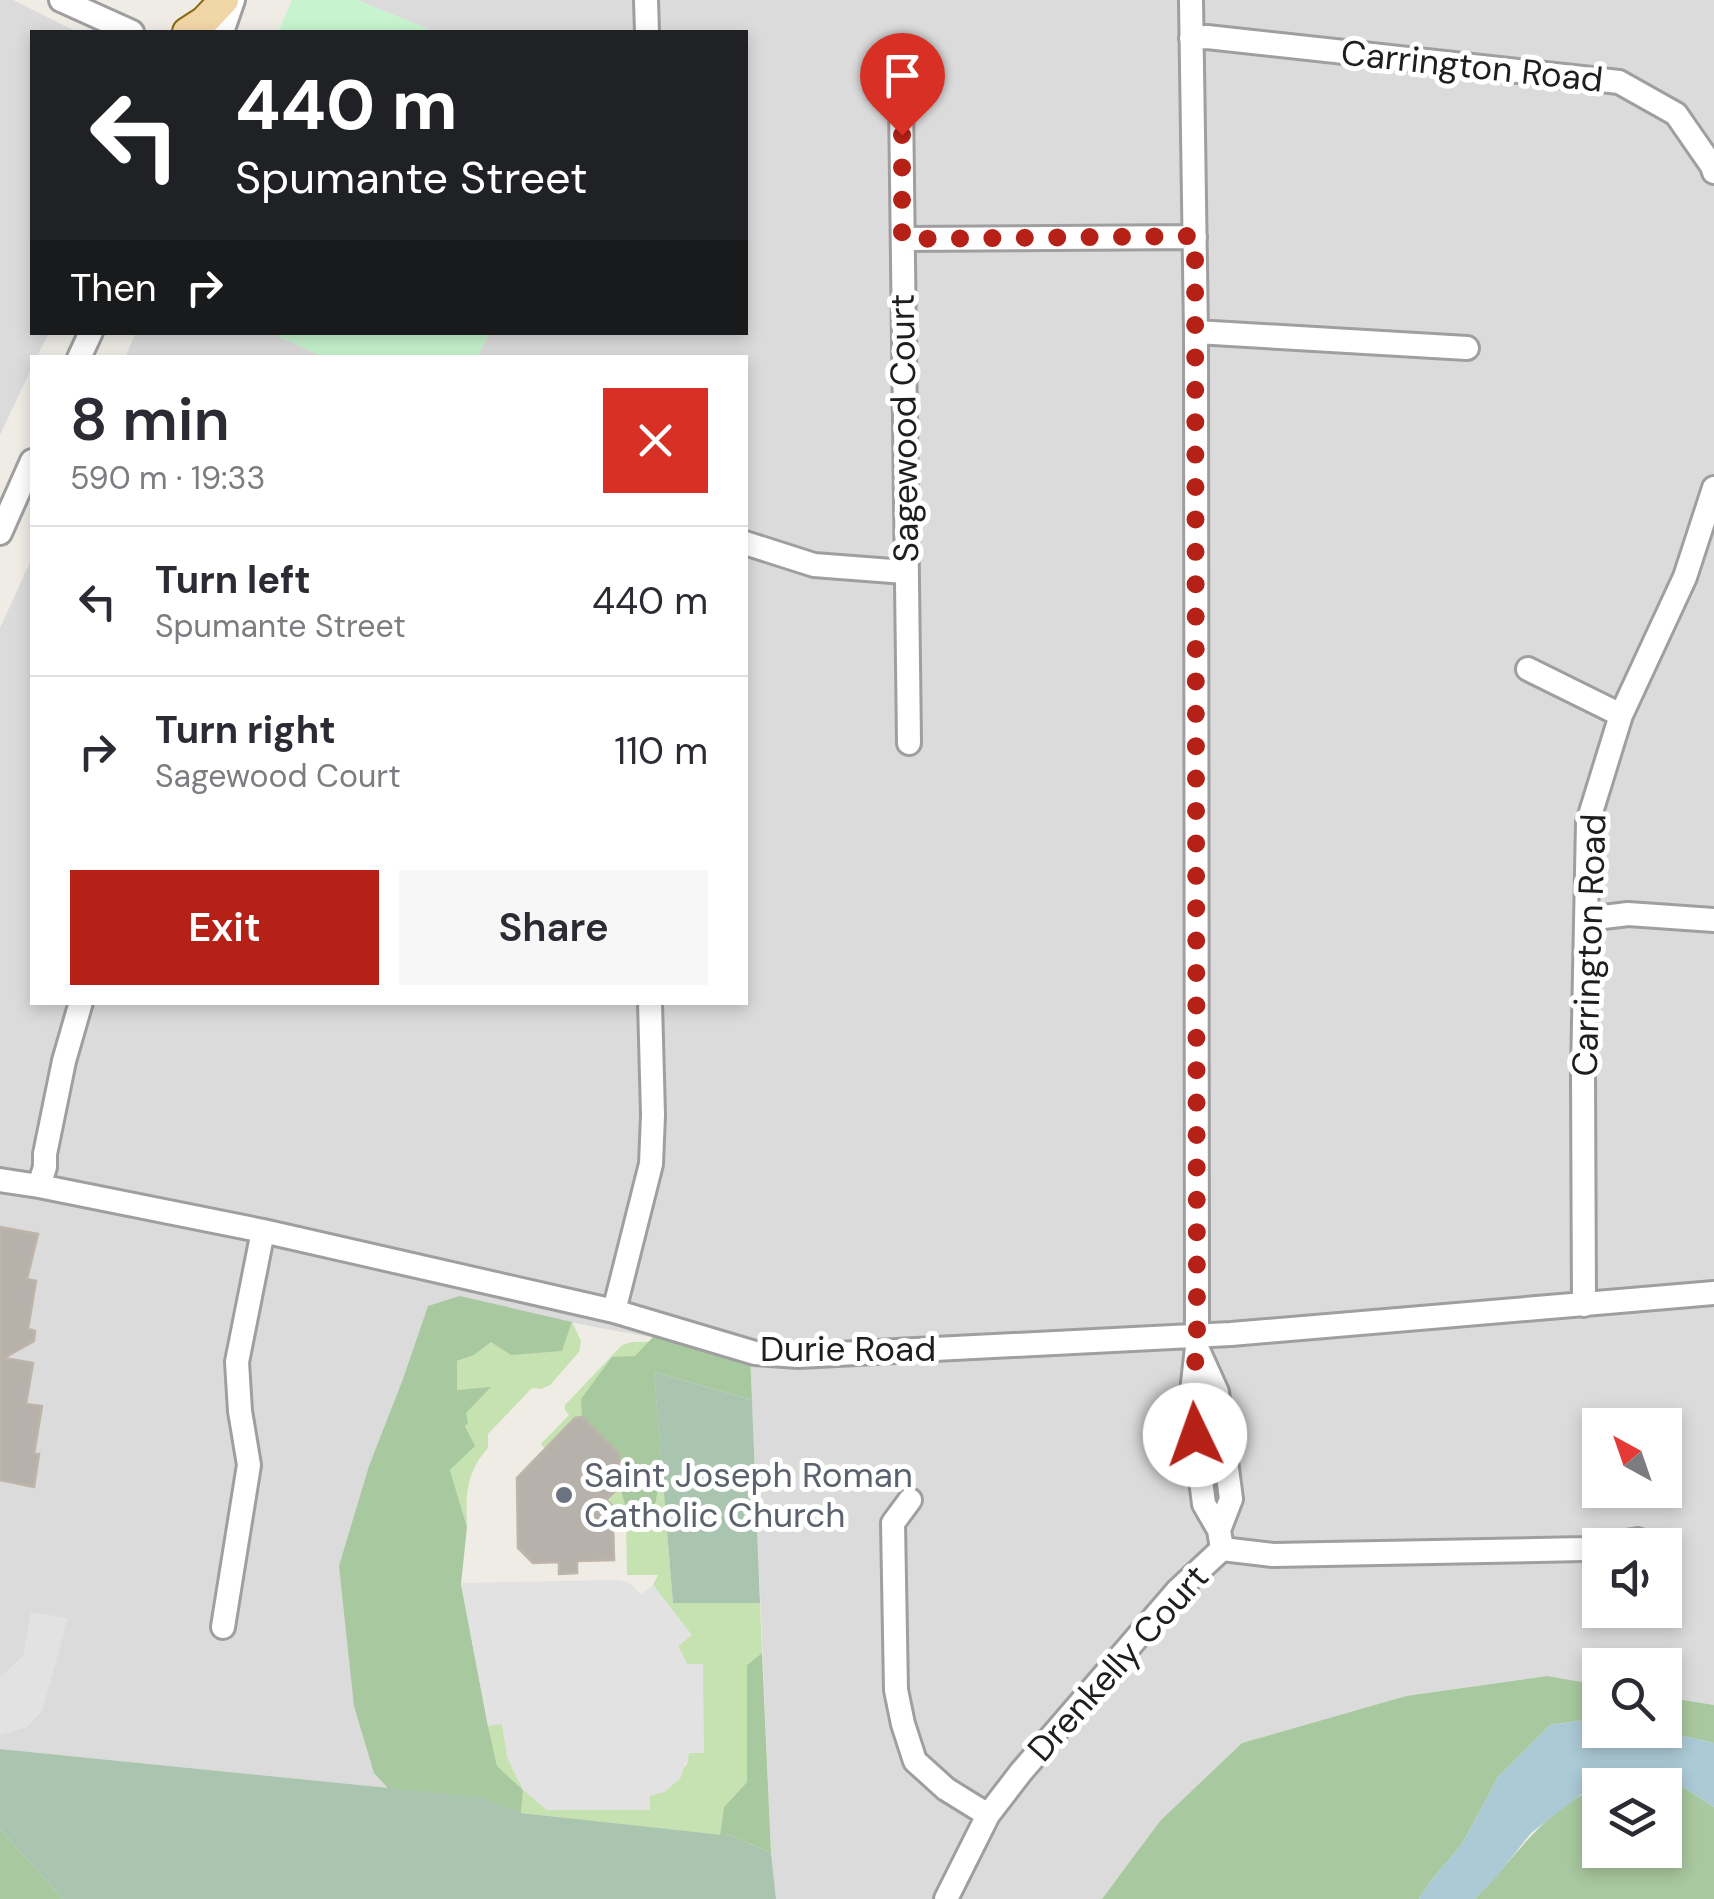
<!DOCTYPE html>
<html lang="en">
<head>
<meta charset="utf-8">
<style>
	body { margin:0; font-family:"DM Sans",sans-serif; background:#f7f7f7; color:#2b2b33; height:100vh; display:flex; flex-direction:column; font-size:38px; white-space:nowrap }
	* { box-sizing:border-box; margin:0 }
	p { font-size:32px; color:#7c7c81 }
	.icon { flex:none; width:55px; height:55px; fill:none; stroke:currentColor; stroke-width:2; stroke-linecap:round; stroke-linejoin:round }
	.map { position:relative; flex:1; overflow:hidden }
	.sheet { position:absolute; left:30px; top:355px; width:718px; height:650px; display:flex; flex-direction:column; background:#fff; border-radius:0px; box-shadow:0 5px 15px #0003 }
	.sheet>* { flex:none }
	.top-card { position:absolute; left:30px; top:30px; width:718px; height:305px; border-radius:0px; box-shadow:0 5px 15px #0003; background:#202124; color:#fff; overflow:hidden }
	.needle { width:65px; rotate:320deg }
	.fabs { position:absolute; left:1582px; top:1408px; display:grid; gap:20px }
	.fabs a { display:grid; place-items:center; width:100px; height:100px; border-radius:0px; background:#fff; box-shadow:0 5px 15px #0003; font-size:50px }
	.pin { position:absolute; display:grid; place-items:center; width:85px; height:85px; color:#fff; margin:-102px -42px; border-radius:50% 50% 50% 0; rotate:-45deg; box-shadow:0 0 10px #0007 }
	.pin .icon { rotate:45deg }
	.me { position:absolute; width:110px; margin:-55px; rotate:357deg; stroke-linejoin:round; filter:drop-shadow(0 0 8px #0008) }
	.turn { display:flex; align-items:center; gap:35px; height:210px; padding:0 40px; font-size:45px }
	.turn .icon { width:130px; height:130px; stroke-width:2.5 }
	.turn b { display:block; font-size:70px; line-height:85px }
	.then { display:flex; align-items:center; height:95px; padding:0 40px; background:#0003; gap:20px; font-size:38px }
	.round { display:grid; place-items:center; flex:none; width:105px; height:105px; border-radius:0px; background:#f7f7f7 }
	.headline { display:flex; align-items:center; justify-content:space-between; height:170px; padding:0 40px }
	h1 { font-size:60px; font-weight:600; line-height:75px }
	.cta { display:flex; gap:20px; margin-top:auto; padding:20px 40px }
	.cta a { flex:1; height:115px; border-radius:0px; background:#b52117; color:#fff; font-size:40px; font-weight:600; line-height:115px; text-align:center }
	.cta a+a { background:#f7f7f7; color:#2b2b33 }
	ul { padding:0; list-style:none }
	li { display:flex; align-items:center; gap:30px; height:150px; padding:0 40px; border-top:2px solid #e1e1e2 }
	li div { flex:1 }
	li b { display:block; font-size:38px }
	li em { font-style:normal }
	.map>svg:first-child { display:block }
	.residential { fill:#dcdbdb; fill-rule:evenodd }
	.grass { fill:#c6e2b1 }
	.forest { fill:#a8c89f }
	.cemetery { fill:#a9c4af }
	.park { fill:#c7f3ce }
	.parking { fill:#e2e2e2 }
	.water { fill:#abcad6 }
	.building { fill:#b7b1ab; stroke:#beb4a9; stroke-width:2.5 }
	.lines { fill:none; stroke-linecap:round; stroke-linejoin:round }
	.minor-casing { stroke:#9f9f9f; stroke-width:28 }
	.major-casing { stroke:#876811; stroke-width:32 }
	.minor { stroke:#fff; stroke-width:22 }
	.major { stroke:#f1d6a7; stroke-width:28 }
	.route { stroke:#b52117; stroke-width:18; stroke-dasharray:0 32.4 }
	.worship-dot { fill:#6b7280; stroke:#fff; stroke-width:4 }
	.labels { text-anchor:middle; stroke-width:10; stroke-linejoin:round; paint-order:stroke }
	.street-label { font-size:35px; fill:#1e1e1e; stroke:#fff }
	.worship-label { font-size:35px; fill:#5b616d; stroke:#fff; text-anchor:start }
</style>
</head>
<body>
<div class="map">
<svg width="1714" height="1899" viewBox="0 0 1714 1899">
	<rect width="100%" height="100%" fill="#eeece5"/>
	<path class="residential" d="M0,0h13l64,32h-45v300l17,1 -12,24 -5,1v9l-32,68z
		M357,0h1357v1705l-49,-8v-32h-65v20l-54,-9 -140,20 -164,47 -82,78 -58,78h-326l-5,-46 -21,-498 -161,-29 -128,-29 -30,239 48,261 -479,-48v-1121l32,-70v444h713v-644l-268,-1 13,-24 255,-1v-300h-310zM1600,1425h65v65h-65zM1600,1545h65v65h-65z
		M136,332l136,1 51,24 -198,1z"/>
	<path class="grass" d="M572,1322l9,19 -2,11 -29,33 -9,4 -9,-1 -44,46v14c-23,26 -22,47 -21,79l-17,-57 24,-24 -9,-21v-12l24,-25 -32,2v-29l17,-6 17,-13 71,9z
		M632,1342h17l-67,75 -8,1 -4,5v7h-7l-18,19 -4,-5 28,-29 -4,-5v-5l57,-60z
		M662,1466l11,137h87l2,50 -15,12v117l-23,25 -4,28 -199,-22 2,-23 -26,-24 -9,-40 14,-3c7,44 10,58 45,87l117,-18 23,-28 16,-100h-16l-9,-18 13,-11 -38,-50 5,-10h-31l-1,-52h-13l5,-5v-7l-15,-7 17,-17 10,29 24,-4z"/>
	<path class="forest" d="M460,1296l112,26 -10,29 -51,4 -20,-13 -17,13 -17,6v29l34,-3 -25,26 2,10 -3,3 10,20 -25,24 17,57 -6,57 27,142 9,40 26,24 -2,23 6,21 -128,-34 -25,-27 -20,-67 -15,-140 30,-100 34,-87 25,-73z
		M653,1337l97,17 2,46 -98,-28 8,94 -8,46 -25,5 -9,-30 -1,-33 -37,-37 -1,-18 31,-42 23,-1z
		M762,1653l9,200 -39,-17 -12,-1 4,-28 23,-25v-117z
		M1547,1676l53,9v33l-50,7 -52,52 -36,67 -33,39 -10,16h-317l58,-78 82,-78 164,-47z
		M1665,1697l49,8v38l-58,-13h9z
		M1623,1776l57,9 34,22v92h-239c40,-41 69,-90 125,-113v64h65v-65h-63z
		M0,1829l63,70h-63z"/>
	<path class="cemetery" d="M654,1372l98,28 8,203h-87z
		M0,1749l479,48 42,16 211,23 39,17 5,46h-713l-63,-70z"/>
	<path class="park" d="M292,0h65l78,32h-157z
		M272,333h218l-13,25 -154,-1z"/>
	<path class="parking" d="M617,1580l11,2 13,12 12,-9 39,50 -14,11 9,18h16l1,89h-15l-9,26 -16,13 -14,4v14h-103l-24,-20 -16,-33 -5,-33 -14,2 -27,-143z
		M31,1612l37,6 -26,93 -15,16 -27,8v-58l23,-21z"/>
	<path class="water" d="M1600,1718v12h56l58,13v64l-34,-22 -57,-9 -40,17 -52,40 -35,44 -21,22h-56l10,-16 33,-39 36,-67 52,-52z"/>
	<path class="building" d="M0,1227l38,7 -11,45 9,2 -8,48 7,2 -1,10 -30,17 29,5 -7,41 16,2 -8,48h5l-5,33 -34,-7z
		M582,1417l37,37 1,32 -14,14 12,11v7l-5,5 1,37 -37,1v12l-18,1v-12l-26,1 -15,-15 -1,-70 58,-60z"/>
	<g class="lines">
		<g class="minor-casing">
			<path id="minor" d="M61,0l71,32
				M646,0l1,32
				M1191,0l5,332 1,1015 -6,54 13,103 15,26 3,19
				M222,32l11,-32
				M1191,38l16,-1 412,45 57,32 36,52 2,6
				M903,239l292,-2
				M1196,332l271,16
				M79,358l12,-26
				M0,533l32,-72
				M745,543l69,22 91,7
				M1528,669l93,46
				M909,743l-8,-643 12,-45
				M1587,919l41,-5 86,6
				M0,1180l39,6 224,45 351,80 141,42 43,3 433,-22 483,-41
				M39,1186l6,-19v-13l19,-93 17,-59
				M1584,1305l-1,-232 5,-251 33,-107 64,-138 29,-89
				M614,1311l37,-147 2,-49 -3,-113
				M1198,1350l19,42 14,107 -12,31
				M910,1500l-17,23 3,167 7,34 12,37 31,28 42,26
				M1606,1545l32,-5
				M223,1627l26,-162 -9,-54 -3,-49 26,-131
				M946,1899l42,-84 33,-43 157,-182 44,-41 51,6 312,-6 15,-3"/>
		</g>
		<g class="major-casing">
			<path id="major" d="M187,32l17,-11 20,-21"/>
		</g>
		<use href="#minor" class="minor"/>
		<use href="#major" class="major"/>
	</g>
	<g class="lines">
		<path class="route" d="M902,135v104l293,-3 2,1110 -6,54 4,35"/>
	</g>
	<circle class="worship-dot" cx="564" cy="1495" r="10"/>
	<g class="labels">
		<g class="street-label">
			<text transform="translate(1472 66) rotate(6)" y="12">Carrington Road</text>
			<text transform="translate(904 428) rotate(-91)" y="12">Sagewood Court</text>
			<text transform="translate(1589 945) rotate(-88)" y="12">Carrington Road</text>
			<text x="848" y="1361">Durie Road</text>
			<text transform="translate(1118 1663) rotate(-48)" y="12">Drenkelly Court</text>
		</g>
		<g class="worship-label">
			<text x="584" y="1487">Saint Joseph Roman<tspan x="584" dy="40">Catholic Church</tspan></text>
		</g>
	</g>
</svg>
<div class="fabs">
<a><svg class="needle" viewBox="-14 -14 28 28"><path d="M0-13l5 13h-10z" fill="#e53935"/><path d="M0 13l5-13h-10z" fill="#7c7c81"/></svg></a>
<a><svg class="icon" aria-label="sound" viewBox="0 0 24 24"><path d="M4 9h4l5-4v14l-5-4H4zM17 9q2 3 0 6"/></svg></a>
<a><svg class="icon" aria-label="search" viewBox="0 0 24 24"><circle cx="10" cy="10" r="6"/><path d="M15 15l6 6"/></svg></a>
<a><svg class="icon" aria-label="layers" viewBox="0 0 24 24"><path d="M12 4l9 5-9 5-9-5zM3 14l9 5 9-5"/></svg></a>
</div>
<div class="pin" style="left:902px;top:135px;background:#d93025"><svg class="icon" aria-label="arrive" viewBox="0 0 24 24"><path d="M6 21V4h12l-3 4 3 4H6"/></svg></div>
<svg class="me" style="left:1195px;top:1435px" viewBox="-20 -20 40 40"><circle r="19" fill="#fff"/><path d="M0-13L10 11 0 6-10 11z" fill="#b52117"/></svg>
<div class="top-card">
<div class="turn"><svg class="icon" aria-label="left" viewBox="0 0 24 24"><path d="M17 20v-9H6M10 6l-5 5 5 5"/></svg><div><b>440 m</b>Spumante Street</div></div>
<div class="then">Then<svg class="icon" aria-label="right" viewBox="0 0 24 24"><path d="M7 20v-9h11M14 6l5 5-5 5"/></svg></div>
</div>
<section class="sheet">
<div class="headline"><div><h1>8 min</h1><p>590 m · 19:33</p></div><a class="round" style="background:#d93025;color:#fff"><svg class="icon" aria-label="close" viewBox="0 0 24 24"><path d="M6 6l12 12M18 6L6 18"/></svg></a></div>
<ul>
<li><svg class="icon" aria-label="left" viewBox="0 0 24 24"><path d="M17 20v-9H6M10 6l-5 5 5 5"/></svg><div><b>Turn left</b><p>Spumante Street</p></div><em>440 m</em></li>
<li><svg class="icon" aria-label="right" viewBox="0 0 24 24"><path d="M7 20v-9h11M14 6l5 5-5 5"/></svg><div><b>Turn right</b><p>Sagewood Court</p></div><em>110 m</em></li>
</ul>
<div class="cta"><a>Exit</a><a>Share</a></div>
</section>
</div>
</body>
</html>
